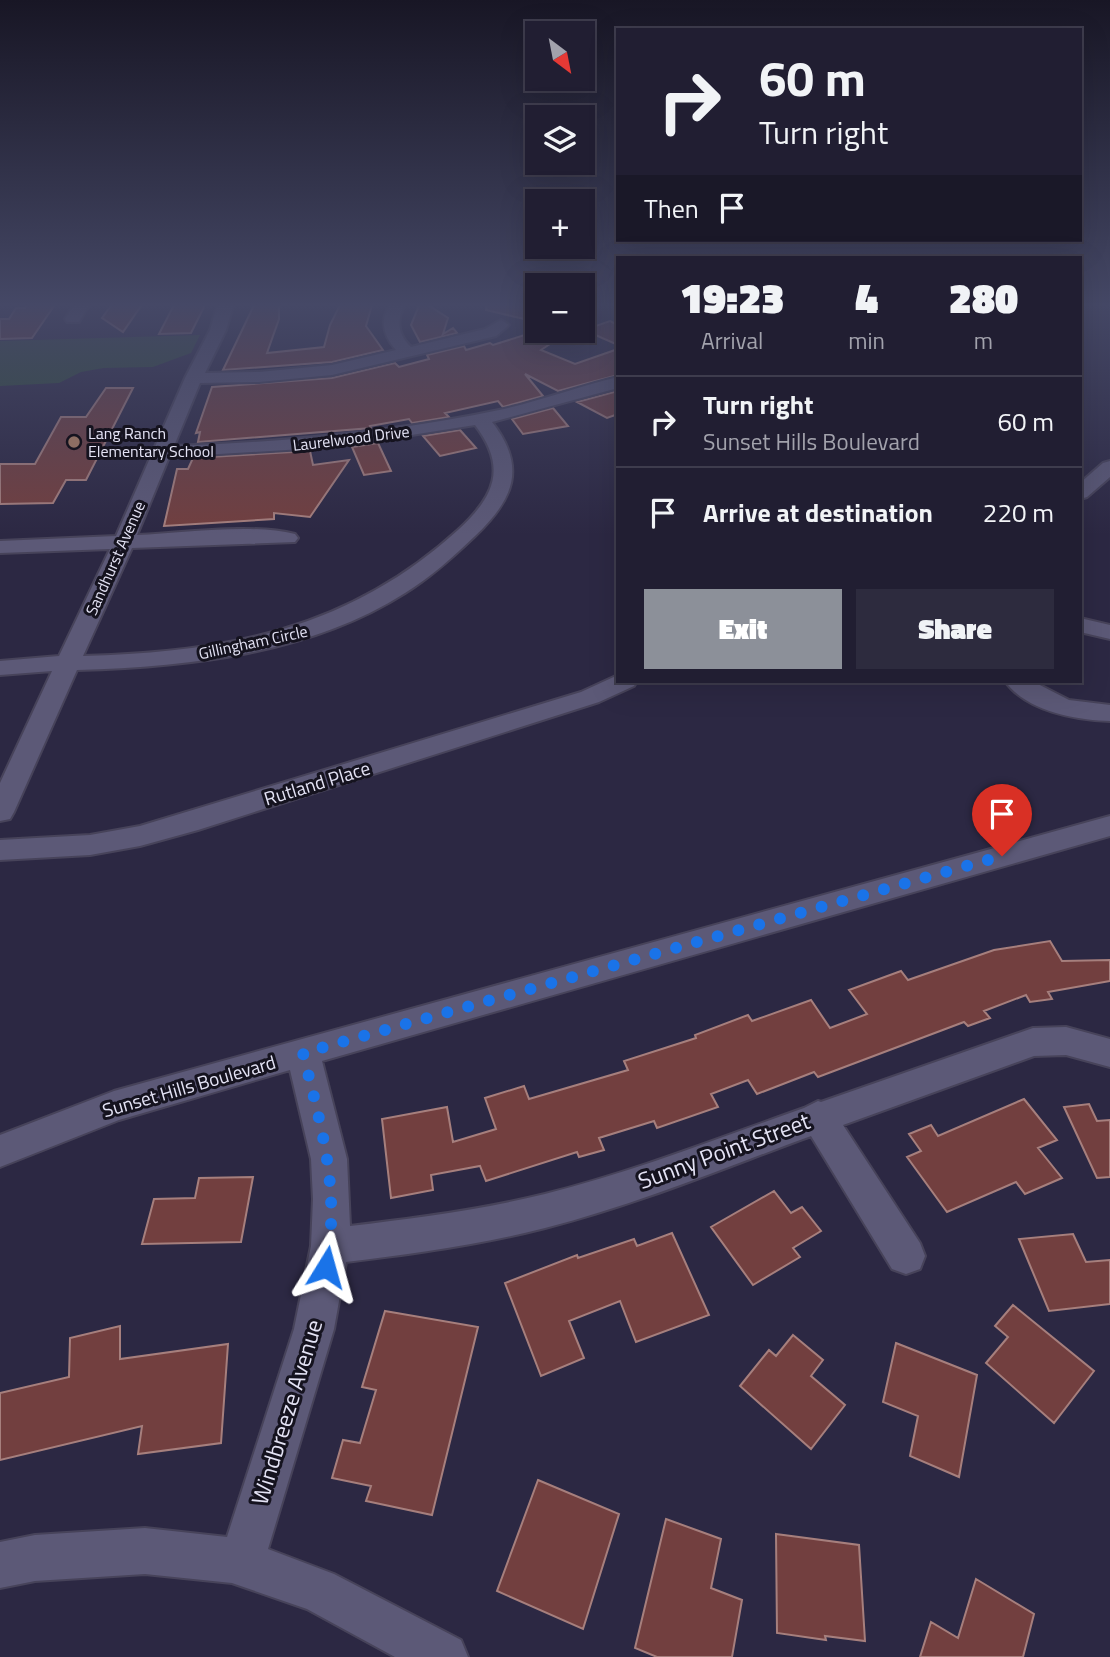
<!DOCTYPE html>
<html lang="en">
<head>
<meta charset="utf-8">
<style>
	body { margin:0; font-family:"Titillium Web",sans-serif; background:#2d2b3e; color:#f1f3f6; height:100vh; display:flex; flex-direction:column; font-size:26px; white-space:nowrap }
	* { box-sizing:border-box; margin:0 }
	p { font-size:23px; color:#a2a2ac }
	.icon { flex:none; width:38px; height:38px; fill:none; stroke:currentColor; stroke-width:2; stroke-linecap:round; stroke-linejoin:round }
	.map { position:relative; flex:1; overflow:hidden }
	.details { position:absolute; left:616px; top:256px; width:466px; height:427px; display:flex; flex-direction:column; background:#211e32; border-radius:0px; box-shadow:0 7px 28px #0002,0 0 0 2px #3e3c4d }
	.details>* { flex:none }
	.top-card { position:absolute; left:616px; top:28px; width:466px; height:214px; border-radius:0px; box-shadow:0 7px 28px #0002,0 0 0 2px #3e3c4d; background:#211e32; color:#f1f3f6; overflow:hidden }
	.needle { width:46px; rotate:148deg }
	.controls { position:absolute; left:525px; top:21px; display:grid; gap:14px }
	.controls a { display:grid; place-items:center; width:70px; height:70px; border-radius:0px; background:#211e32; box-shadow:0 7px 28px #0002,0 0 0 2px #3e3c4d; font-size:35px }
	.pin { position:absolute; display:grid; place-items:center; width:60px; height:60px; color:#fff; margin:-72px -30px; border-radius:50% 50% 50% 0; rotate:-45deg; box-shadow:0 0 7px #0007 }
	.pin .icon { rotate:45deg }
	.me { position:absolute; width:77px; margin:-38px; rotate:8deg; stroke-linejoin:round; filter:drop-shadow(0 0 5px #0008) }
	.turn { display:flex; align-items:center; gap:24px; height:147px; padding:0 28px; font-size:32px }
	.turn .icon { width:91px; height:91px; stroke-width:2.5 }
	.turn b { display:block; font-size:49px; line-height:60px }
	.then { display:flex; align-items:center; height:66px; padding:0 28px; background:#0003; gap:14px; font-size:26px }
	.eta { display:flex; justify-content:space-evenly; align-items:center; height:119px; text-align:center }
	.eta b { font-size:42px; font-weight:800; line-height:49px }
	.button { display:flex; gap:14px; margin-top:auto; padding:14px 28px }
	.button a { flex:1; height:80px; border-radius:0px; background:#8c9099; color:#fff; font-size:28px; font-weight:800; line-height:80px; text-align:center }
	.button a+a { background:#2d2b3e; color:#f1f3f6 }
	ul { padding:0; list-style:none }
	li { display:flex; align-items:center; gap:21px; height:91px; padding:0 28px; border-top:2px solid #3e3c4d }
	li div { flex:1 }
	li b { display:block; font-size:26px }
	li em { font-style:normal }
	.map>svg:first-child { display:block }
	.green { fill:#2f4d38 }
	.building { fill:#723f3f; stroke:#a67f7d; stroke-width:2 }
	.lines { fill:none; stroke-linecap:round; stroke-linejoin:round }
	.minor-casing { stroke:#47435a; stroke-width:4 }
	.minor { fill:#5c5977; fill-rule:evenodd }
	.route { stroke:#1a73e8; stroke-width:12; stroke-dasharray:0 21.6 }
	.education-dot { fill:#8d6e63; stroke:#15131f; stroke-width:2.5 }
	.labels { text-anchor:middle; stroke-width:6; stroke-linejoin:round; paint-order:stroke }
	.far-poi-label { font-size:16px; fill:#e4e3f5; stroke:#15131f; text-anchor:start }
	.far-street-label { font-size:16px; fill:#e4e3f5; stroke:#15131f }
	.street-label { font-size:19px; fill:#e4e3f5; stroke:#15131f }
	.near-street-label { font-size:23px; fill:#e4e3f5; stroke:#15131f }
</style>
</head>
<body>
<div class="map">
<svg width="1110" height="1657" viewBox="0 0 1110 1657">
	<rect width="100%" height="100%" fill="#2c2843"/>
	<path class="green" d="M200,335l-9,18 -38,14 -49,1 -23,4 -22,11 -59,3v-45z"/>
	<path class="building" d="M28,303h28l-24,35 -32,1v-20h9l7,-11h9z
		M113,303h30l-20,29 -21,-14z
		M175,303h31l-15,30 -32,1z
		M255,303h24v16l-12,34 57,-6 6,-22 10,-20h32l-6,21 17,24 -51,12 -109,8z
		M420,303h5l23,15 -5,16 10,-6 4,5 -37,9 -9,-17z
		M487,303h50v19l-51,-12z
		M610,321l8,4v20l-34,-15z
		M534,332l25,6 -18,12 34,14 43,-15v26l-60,16 -33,-17 18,22 -40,11 -5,-6 -53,12 4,4 -37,6 -3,-4 -39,7 1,2 -173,14 2,-10 -4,1 16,-46 120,-9 63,-15 4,4 30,-8 -2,-4 37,-9 2,4 24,-7 3,2z
		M106,388h27l-47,92h-20l-13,23 -53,1v-40h35l26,-47h25z
		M618,391v23l-11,4 -30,-16z
		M553,408l15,18 -45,8 -11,-15z
		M460,430l16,18 -36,8 -17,-20z
		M378,443l13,28 -27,4 -12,-28z
		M310,451l3,14 36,-5 -39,57 -36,-4v6l-110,7 13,-57h11l5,-11z
		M1050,941l12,20 48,-1v21l-62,11 4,7 -22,3 -4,-7 -42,16 6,7 -22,8 -4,-4 -146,55 -4,-5 -57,22 -9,-14 -37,14 7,13 -61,21 -3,-7 -55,17 5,12 -25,7 -2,-5 -91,29 -6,-15 -49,9 2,15 -42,8 -9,-79 65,-12 6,35 43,-13 -11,-31 39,-12 5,13 99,-29 -4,-9 72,-23 -1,-3 53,-20 4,6 59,-21 19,28 37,-14 -18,-24 52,-19 7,9 86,-30z
		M1024,1099l33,41 -19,8 24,30 -37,16 -9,-12 -69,30 -40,-55 14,-6 -12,-17 22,-9 7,11z
		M1089,1104l8,17 13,-1v57l-13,1 -33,-71z
		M253,1177l-12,65 -99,2 12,-45 41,-1 4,-20z
		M774,1191l17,22 11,-6 19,24 -28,17 7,9 -47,28 -42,-58z
		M672,1233l37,82 -73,27 -16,-41 -51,20 15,37 -43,18 -36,-93 72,-28 1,3 56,-19 3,7z
		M1073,1234l13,28 24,-2v44l-61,7 -30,-72z
		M1013,1305l81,66 -40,52 -68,-60 22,-26 -13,-11z
		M385,1311l93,16 -46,188 -66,-14 5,-15 -39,-8 11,-38 17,3 16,-53 -14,-3z
		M120,1326v33l108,-15 -7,99 -83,11 4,-28 -142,34v-67l69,-16 1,-39z
		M793,1335l30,25 -12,16 34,29 -34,44 -71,-63 29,-36 7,6z
		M896,1343l81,32 -18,102 -49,-21 8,-40 -35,-14z
		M538,1480l81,34 -36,115 -86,-38z
		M666,1519l55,20 -10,49 31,12 -10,57h-75l-22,-9z
		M776,1534l83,11 6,96 -40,-5 1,4 -49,-7z
		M976,1579l58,35 -11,43h-103l11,-35 27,16z"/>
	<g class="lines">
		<g class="minor-casing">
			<path id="minor" d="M75,303h15l-11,19h-12l-2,-3z
				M218,303h16l-8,27 -21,43 54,-1 73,-7 64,-15c-13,-15 -17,-30 -5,-47h15c-10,16 -9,31 5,44l74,-18 16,-9 8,5 -13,11 -164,39 -73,7 -59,1 -26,63c111,-4 222,-14 330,-37 39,-9 76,-23 114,-32v11l-126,34c35,45 22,77 -17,114 -22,21 -44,41 -70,57 -96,61 -217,74 -328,77l-63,142 -4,7 -10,2v-38l52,-112 -52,4v-14l59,-5 51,-107 -110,4v-12l116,-5 69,-158 25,-48zM475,425c33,43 19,72 -17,105 -110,100 -231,122 -375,126l49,-108 163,-6 3,-4 -3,-4c-43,-11 -112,-1 -158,1l32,-78 166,-10z
				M1110,461v16l-23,20 -7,2v-16l23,-20z
				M1080,618l30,7v14l-30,-7z
				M618,675v6h19l-3,5 -35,16 -401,128 -58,16 -50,9 -90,5v-20l90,-5 50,-9 441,-134z
				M1005,681h27l37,19 41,5v16c-34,-1 -84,-10 -105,-40z
				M1110,816v20l-788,225 25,98 3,67c66,-8 130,-16 195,-32 88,-22 174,-56 259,-86l14,-7 3,1 212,-74 33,-1 44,12v28l-44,-12 -32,1 -191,69 77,118 5,13 -5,13 -14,5 -14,-5 -81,-133c-87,32 -175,69 -266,92 -66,17 -132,26 -199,34l-12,67 -66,220 66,25 127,66 7,17h-73l-88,-48 -75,-26 -87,-9 -110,7 -35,7v-46l35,-7 110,-7 82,9 67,-208 17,-83 2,-47 -2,-40 -21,-89 -171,50 -119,47v-32l114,-44z"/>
		</g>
		<use href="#minor" class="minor"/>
	</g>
	<linearGradient id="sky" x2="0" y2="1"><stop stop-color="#181625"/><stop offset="0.57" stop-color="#454866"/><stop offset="1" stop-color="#454866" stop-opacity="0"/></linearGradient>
	<rect width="1110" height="535" fill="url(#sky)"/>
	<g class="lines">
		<path class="route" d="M326,1267c15,-76 -5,-141 -23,-214l699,-197"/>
	</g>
	<circle class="education-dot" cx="74" cy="442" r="7"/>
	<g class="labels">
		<g class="far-poi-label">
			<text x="88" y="439">Lang Ranch<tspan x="88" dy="18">Elementary School</tspan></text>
		</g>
		<g class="far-street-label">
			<text transform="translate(351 438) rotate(-7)" y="6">Laurelwood Drive</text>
			<text transform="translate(115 558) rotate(-66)" y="6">Sandhurst Avenue</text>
			<text transform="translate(253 642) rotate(-12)" y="6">Gillingham Circle</text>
		</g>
		<g class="street-label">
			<text transform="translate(317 783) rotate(-17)" y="7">Rutland Place</text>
			<text transform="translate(189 1086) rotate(-16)" y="7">Sunset Hills Boulevard</text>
		</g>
		<g class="near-street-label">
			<text transform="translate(724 1151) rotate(-20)" y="8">Sunny Point Street</text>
			<text transform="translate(287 1412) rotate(-73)" y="8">Windbreeze Avenue</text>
		</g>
	</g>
</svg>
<div class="controls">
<a><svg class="needle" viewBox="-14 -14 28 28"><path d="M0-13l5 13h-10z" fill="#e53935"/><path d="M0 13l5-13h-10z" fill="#a2a2ac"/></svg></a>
<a><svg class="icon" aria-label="layers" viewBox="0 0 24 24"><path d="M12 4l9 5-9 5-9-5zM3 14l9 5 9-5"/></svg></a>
<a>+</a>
<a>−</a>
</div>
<div class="pin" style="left:1002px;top:856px;background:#d93025"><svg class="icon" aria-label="arrive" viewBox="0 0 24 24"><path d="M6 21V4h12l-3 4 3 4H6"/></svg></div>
<svg class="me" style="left:326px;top:1267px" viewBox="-20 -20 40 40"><path d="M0-17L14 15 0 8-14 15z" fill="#1a73e8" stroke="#fff" stroke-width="4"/></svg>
<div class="top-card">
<div class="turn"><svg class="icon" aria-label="right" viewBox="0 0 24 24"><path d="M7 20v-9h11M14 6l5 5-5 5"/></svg><div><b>60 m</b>Turn right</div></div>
<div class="then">Then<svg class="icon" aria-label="arrive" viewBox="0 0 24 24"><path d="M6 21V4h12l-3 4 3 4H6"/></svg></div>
</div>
<section class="details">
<div class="eta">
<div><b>19:23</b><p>Arrival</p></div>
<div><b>4</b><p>min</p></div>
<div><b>280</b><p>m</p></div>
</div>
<ul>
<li><svg class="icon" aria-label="right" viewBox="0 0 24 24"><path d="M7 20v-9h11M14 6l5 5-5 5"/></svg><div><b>Turn right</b><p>Sunset Hills Boulevard</p></div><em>60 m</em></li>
<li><svg class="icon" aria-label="arrive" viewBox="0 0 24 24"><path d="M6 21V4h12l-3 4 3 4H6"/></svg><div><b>Arrive at destination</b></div><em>220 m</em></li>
</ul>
<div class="button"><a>Exit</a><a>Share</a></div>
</section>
</div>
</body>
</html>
